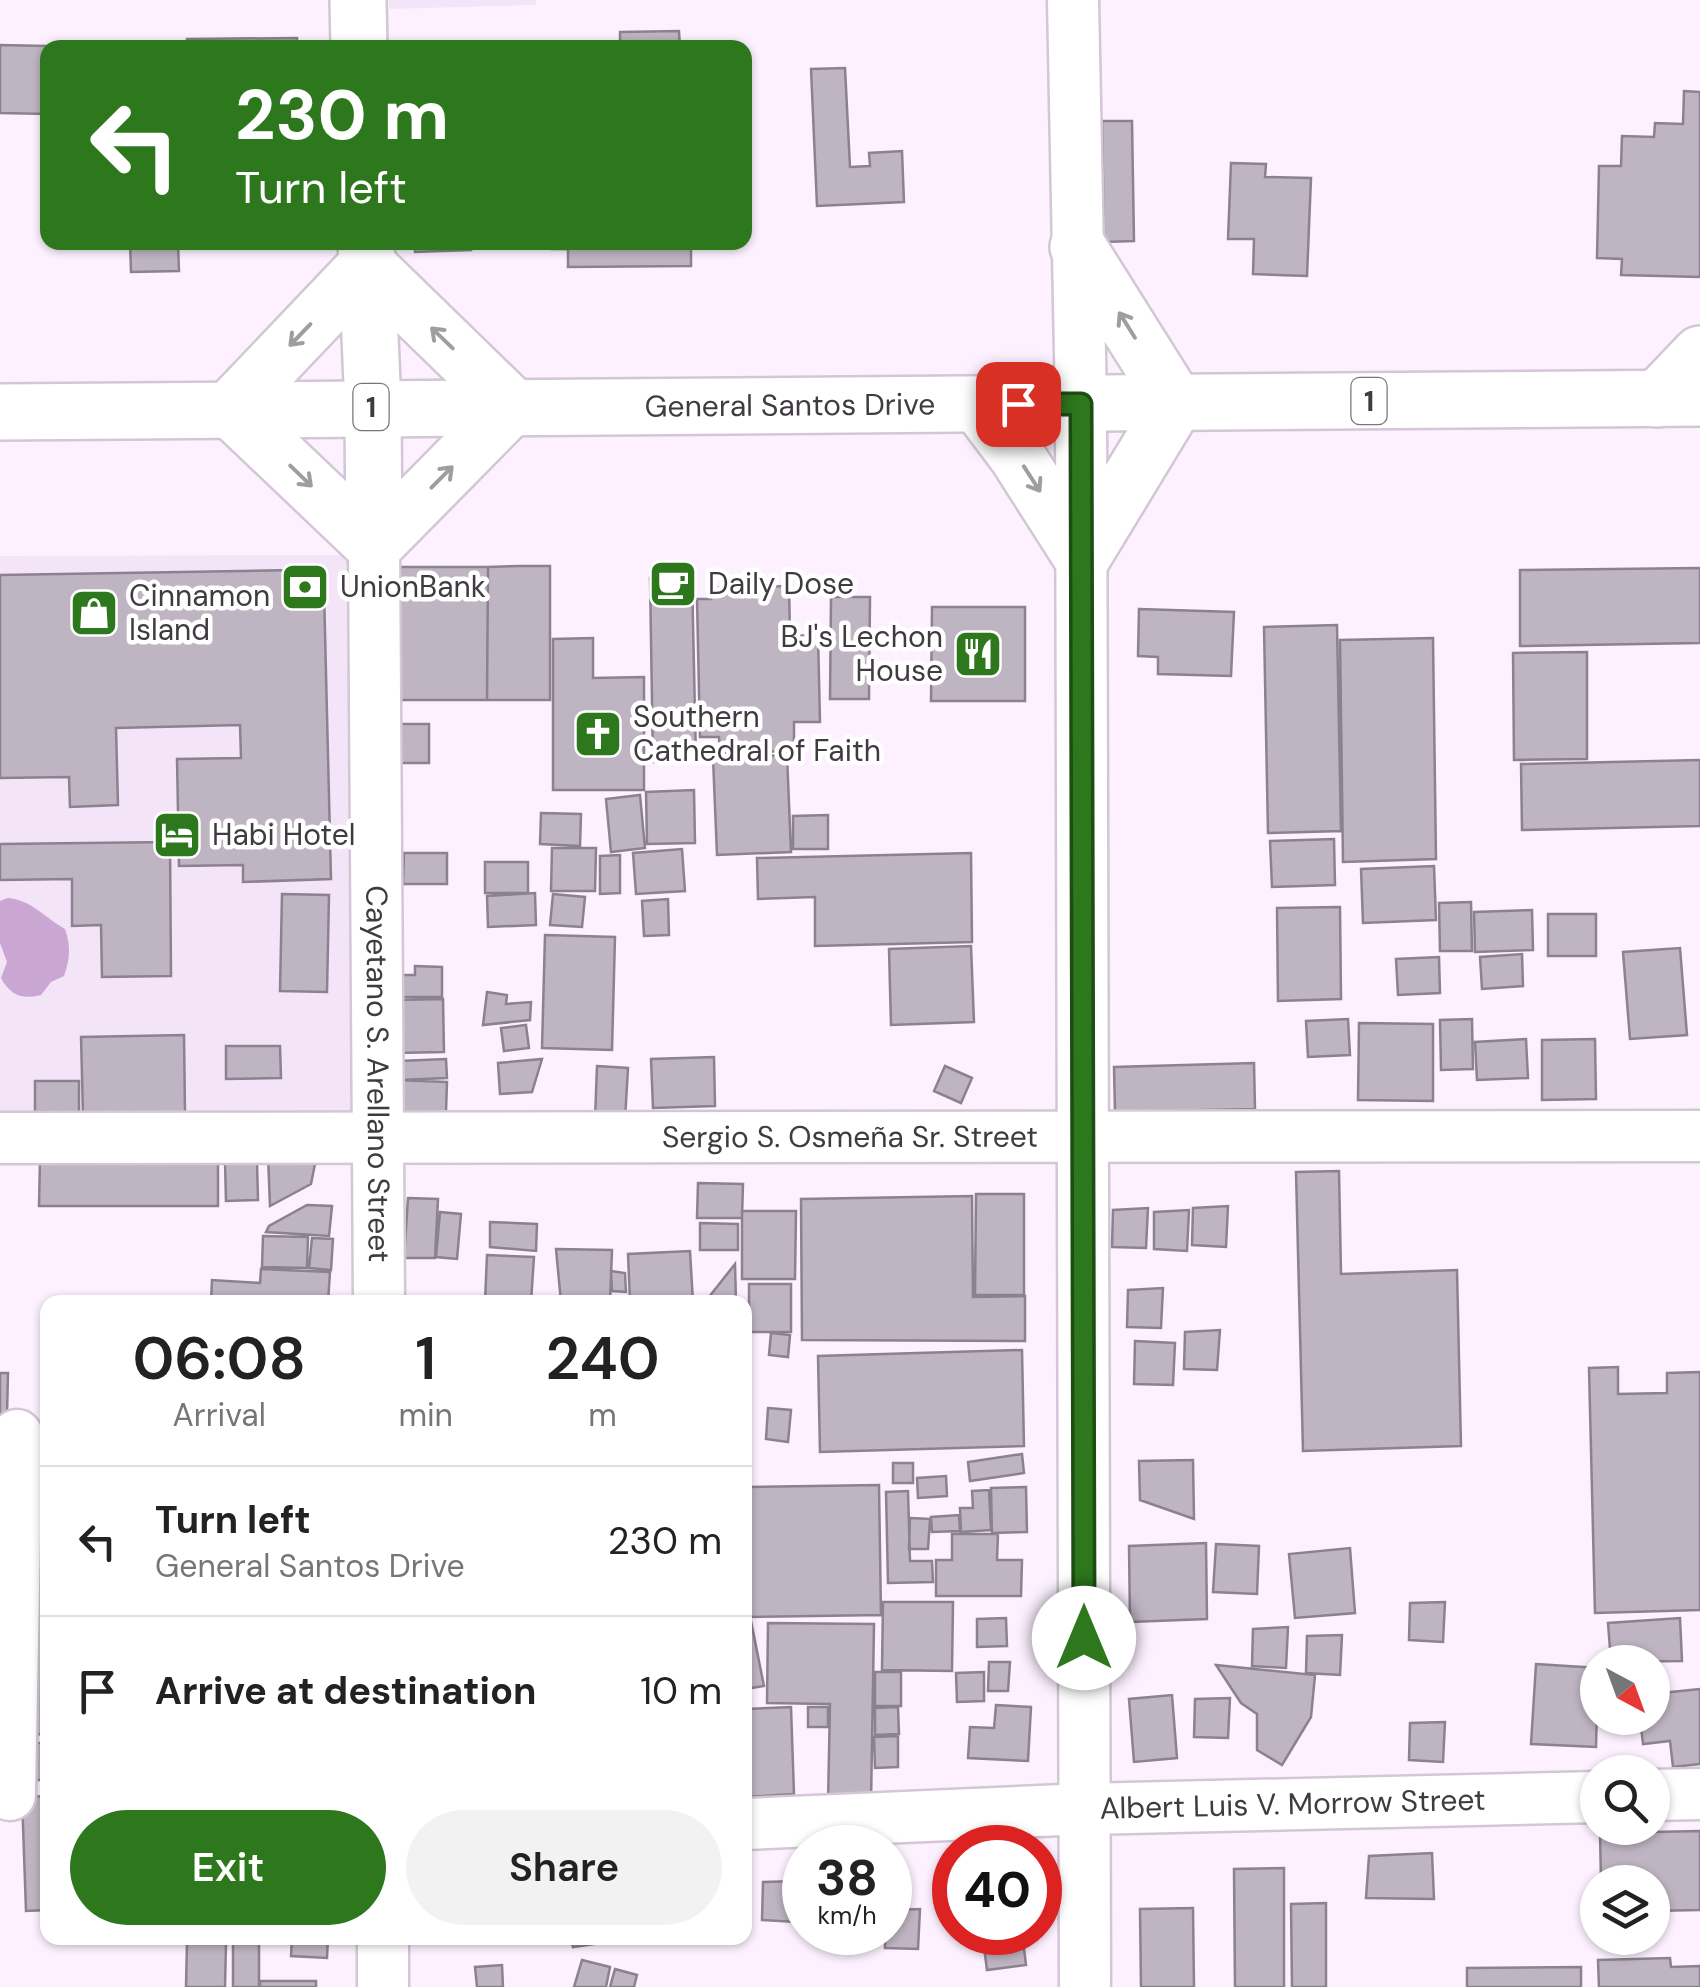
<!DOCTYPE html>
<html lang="en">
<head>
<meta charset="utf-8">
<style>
	body { margin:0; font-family:"DM Sans",sans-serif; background:#f2f2f2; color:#222; height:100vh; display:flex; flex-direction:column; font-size:38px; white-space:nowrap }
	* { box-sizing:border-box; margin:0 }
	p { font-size:32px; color:#767676 }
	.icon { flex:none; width:55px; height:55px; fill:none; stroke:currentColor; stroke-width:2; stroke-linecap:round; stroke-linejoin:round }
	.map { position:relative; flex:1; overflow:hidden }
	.sheet { position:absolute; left:40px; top:1295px; width:712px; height:650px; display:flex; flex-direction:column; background:#fff; border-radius:20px; box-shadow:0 2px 8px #0004 }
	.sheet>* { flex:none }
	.top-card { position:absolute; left:40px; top:40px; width:712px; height:210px; border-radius:20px; box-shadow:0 2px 8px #0004; background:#2d771c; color:#fff; overflow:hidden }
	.needle { width:65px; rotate:139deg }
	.buttons { position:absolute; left:1580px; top:1645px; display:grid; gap:20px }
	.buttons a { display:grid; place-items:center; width:90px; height:90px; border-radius:50%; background:#fff; box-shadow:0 2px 8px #0004; font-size:50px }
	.speed { position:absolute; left:782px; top:1825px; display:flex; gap:20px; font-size:50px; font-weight:700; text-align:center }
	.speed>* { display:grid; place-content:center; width:130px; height:130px; border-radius:50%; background:#fff; box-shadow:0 2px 8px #0004; line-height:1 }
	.speed small { font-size:25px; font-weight:400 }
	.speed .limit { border:15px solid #d22; background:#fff; color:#111 }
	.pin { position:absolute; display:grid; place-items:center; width:85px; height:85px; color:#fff; margin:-42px; border-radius:20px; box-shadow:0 5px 15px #0006 }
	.me { position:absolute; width:110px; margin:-55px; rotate:0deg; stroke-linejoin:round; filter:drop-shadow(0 0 8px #0008) }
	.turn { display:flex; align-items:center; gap:35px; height:210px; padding:0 30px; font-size:45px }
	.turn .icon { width:130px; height:130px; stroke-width:2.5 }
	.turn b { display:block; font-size:70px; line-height:85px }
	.eta { display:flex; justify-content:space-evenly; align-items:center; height:170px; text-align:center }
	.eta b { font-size:60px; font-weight:600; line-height:70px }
	.action { display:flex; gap:20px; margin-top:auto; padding:20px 30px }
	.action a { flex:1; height:115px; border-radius:60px; background:#2d771c; color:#fff; font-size:40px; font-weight:600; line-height:115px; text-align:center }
	.action a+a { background:#f2f2f2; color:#222 }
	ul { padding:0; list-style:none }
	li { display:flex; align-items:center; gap:30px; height:150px; padding:0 30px; border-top:2px solid #e0e0e0 }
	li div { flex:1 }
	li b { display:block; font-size:38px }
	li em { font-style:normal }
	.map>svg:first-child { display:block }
	.built { fill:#f4e4f8 }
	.water { fill:#caa6d2 }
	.building { fill:#bfb4c2; stroke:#8c818e; stroke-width:2.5 }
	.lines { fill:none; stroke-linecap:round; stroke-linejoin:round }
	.minor-casing { stroke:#d3c7d5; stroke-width:55 }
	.major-casing { stroke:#d3c7d5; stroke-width:60 }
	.highway-casing { stroke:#d3c7d5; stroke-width:60 }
	.minor { stroke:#fff; stroke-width:50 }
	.major { stroke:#fff; stroke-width:55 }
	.highway { stroke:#fff; stroke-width:55 }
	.oneway { stroke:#9f9da0 }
	.route-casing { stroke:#1d4d12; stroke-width:25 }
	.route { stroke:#2d771c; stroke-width:18 }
	.labels { text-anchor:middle; stroke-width:9; stroke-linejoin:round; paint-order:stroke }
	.shield { fill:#fff; stroke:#797679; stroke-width:2.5 }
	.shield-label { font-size:28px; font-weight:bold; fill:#3f3b40 }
	.street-label { font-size:30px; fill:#3f3b40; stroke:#fff }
	.poi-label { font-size:30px; fill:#3f3b40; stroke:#fff; text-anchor:start }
</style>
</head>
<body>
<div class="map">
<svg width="1700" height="1987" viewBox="0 0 1700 1987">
	<rect width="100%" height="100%" fill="#fdf1ff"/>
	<path class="built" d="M389,0h147v5l-147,4z
		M351,555l6,558 -357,3v-560z"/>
	<path class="water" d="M8,898c24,2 37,20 57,31 6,17 5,30 -1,47l-13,6 -10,13c-19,5 -31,0 -40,-17l6,-16 -7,-19v-42z"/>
	<path class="building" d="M679,31l1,17h-60v-16z
		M297,38v10h-110v-9z
		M0,45l96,2 -48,1v66l-48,-1z
		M845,68l5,99 20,-1 -1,-13 33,-2 2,51 -87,4 -6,-137z
		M1684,91l16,1v185l-79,-2 1,-16 -25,-1 2,-92h22l1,-30 32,1 1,-14 28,1z
		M1102,121h30l2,120 -30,1z
		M1231,163l35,1 -1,13 46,1 -4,98 -54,-2 1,-35h-26z
		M130,242h48l1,29 -48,1z
		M415,242h56v8l-56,2z
		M552,242h139v24l-123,1v-18h-16z
		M519,566h31v134h-63l1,-133z
		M400,567h88l-1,133h-87z
		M1700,568v75l-180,3v-76z
		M294,570l30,21 7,288 -88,3v-17l-64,1 -2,-107 64,-1 -1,-33 -124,3 2,77 -48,2 -1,-30 -69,1v-203z
		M692,576l4,185 -43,1 -3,-184z
		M789,586l1,50 28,-1 2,87h-26v29l-74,2 -1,-16h-19l-3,-138h14v-11z
		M831,597h39l-1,102h-39z
		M932,607h93v94h-94z
		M1139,609l95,3 -3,64 -73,-2v-17l-20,-1z
		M1337,625l4,206 -73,2 -4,-206z
		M593,638v40l51,-1v113h-91v-151z
		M1433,638l3,221 -93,3 -3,-222z
		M1587,652v107l-73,1 -1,-107z
		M401,724h28v39h-28z
		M787,755l4,97 -74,3 -4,-97z
		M1700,760v66l-178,4 -1,-66z
		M694,790l1,53 -48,1 -1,-52z
		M640,795l5,53 -34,4 -5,-53z
		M541,813l40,1 -1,32 -40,-2z
		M828,815v34h-35v-33z
		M1334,839l1,46 -63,2 -2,-46z
		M170,842l1,134 -69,1 -1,-52 -29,1v-47l-72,1v-36z
		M552,848h44l-1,43h-44z
		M682,849l3,42 -49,3 -3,-41z
		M404,853h43v31h-44z
		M971,853l1,89 -157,4v-49l-57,2 -1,-41z
		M620,855v38l-20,1v-38z
		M485,862h43v31h-43z
		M1434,866l2,54 -73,3 -2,-54z
		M535,893l1,32 -48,2 -1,-31z
		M282,894l47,1 -2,97 -47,-1z
		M553,894l32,3 -3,30 -32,-2z
		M668,899l1,36 -25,1 -2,-35z
		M1471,902l1,49h-32l-1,-48z
		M1340,907l1,92 -63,2 -1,-93z
		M1532,910l1,40 -58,2 -1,-40z
		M1548,914h48v42h-48z
		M545,935l70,2 -3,113 -70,-2z
		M971,946l3,76 -83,3 -2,-76z
		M1680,948l7,87 -57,4 -7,-87z
		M1522,954l1,32 -41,3 -2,-32z
		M1439,957l1,36 -42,2 -2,-36z
		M415,966l27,1v30h-43v-22h16z
		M487,992l20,3 -1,9 25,-2 -1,18 -47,5z
		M443,999l1,53 -47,1 -1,-53z
		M1348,1019l2,36 -42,2 -2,-36z
		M1472,1019l1,50 -32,1 -1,-50z
		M1359,1023l74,1v77l-75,-1z
		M526,1025l3,23 -25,3 -3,-23z
		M184,1035l1,78 -102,2 -2,-78z
		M1526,1039l2,39 -51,2 -2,-38z
		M1595,1039l1,60 -54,1v-60z
		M226,1046h54l1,32 -55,1z
		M714,1057l1,49 -62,2 -2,-49z
		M446,1059l1,19 -47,2 -1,-19z
		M542,1059l-10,33 -32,2 -2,-31z
		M1254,1063l1,46 -140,3 -1,-45z
		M597,1066l31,2 -3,52 -30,-1z
		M945,1066l27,12 -11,25 -27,-12z
		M397,1080l50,2 -1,30 -50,-1z
		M35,1081h44v31h-44z
		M317,1154l-6,30 -41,22 -2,-50z
		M40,1160h178v46h-179z
		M225,1162h32l1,38 -32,1z
		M1339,1171l2,103 116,-4 4,176 -158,5 -7,-279z
		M698,1183l45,1 -1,34h-45z
		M976,1194h48v101h-49z
		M972,1196l1,101 52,-1v45l-223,-1 -1,-141z
		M408,1198l30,1 -3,59h-31z
		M307,1205l25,1 -3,30 -63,-4 3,-6z
		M1228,1206l-2,41 -34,-2 1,-37z
		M1148,1208l-2,40 -34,-1 1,-37z
		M1189,1210l-2,41 -33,-2v-37z
		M742,1211h54l-1,68h-53z
		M440,1212l21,2 -4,45 -21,-2z
		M490,1222l47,2 -1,27 -46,-4z
		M700,1223l38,1v26h-38z
		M263,1236l45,1 -1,31 -45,-1z
		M312,1238l21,1 -2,31 -22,-2z
		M556,1249l56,1 -2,52h-49z
		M690,1251l3,51h-63l-2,-48z
		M487,1255l47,2 -3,45h-46z
		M735,1264l1,38h-31z
		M261,1269l69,3 -2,30h-117l1,-22 48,3z
		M611,1271l14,2 1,19 -14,-1z
		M749,1284h42v48h-42z
		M1163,1288l-2,40 -34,-1 1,-37z
		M1220,1330l-3,40 -33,-1 1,-37z
		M771,1333l19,2 -2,22 -19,-2z
		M1135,1341l40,2 -2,42 -39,-1z
		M1022,1350l2,96 -204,6 -2,-96z
		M1618,1367v27l49,-1v-20l33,-1v238l-105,3 -6,-245z
		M0,1373h8l-1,42h-7z
		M768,1408l23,2 -3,32 -22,-3z
		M1022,1454l2,19 -54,8 -2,-19z
		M1193,1460l1,59 -54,-19 -1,-39z
		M893,1463h20v20h-20z
		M946,1476l1,20 -29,2 -1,-20z
		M879,1485l2,130 -136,2v-130z
		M1026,1487l1,45 -35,1 -1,-45z
		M989,1490l2,40 -30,2 -1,-24h13l-1,-17z
		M908,1491l2,70h22l1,21 -45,1 -2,-91z
		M959,1515l1,16 -28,1 -1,-15z
		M910,1518l20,1 -2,30h-19z
		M952,1534h46l-1,26h25l-1,36h-85v-36h16z
		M1206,1543l1,76 -77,3 -1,-76z
		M1216,1544l43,2 -2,48 -44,-2z
		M1350,1548l5,65 -60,5 -6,-64z
		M883,1602h70l-1,69 -70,-1z
		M1445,1602l-2,40 -34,-2 1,-37z
		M1006,1618l1,28 -30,1v-28z
		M1680,1618l2,43 -71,1 -3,-39z
		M751,1621l13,65 -19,3v-67z
		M768,1623l106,1 -3,179h-43l2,-99 -63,-1z
		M1288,1627l-2,41 -34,-2 1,-37z
		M1342,1635l-2,40 -34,-2 1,-37z
		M48,1647v87l-24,1 -2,-87z
		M989,1662h21l-2,29h-20z
		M1536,1664l62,4 -2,79 -65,-3z
		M1216,1665l99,10 -4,42 -29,48 -25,-15v-36l-16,-11z
		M875,1672h26v34h-26z
		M984,1672v29l-27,1 -1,-29z
		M1700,1689v75l-27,3 -3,-26 -27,3 -3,-26h12v-24z
		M1172,1695l5,63 -43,4 -5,-63z
		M1230,1698l-2,40 -34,-1 1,-38z
		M996,1705l35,2 -3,54 -60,-3 2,-31 24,1z
		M791,1707l3,87 -47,3 -2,-88z
		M808,1707h20v20h-20z
		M898,1707l1,27 -24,1v-27z
		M1445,1722l-2,40 -34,-2 1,-37z
		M898,1736v31l-23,1 -1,-31z
		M32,1743h16v37h-16z
		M48,1796v114l-22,1 -4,-114z
		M1700,1831v79l-48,1v-29h-51l-1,-49z
		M1432,1853l2,46 -68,-1 3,-42z
		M1284,1868v119h-49l-1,-118z
		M798,1881l-2,41 -34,-2 1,-38z
		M1326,1903v84h-34l-1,-83z
		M1193,1908l1,79h-53l-1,-78z
		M920,1909l-2,40 -33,-1v-16h5v-22z
		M982,1932h40l4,33 -39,5z
		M292,1938h36l-1,20 -36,-2z
		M570,1938h37l1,4 -35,5z
		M187,1942l39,1 -1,44h-39z
		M233,1943h26v44h-26z
		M1670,1958l1,9 29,-1v21h-101l-1,-27z
		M582,1960l28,7 -4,20h-32z
		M502,1965l1,22h-26l-2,-20z
		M1581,1967v20h-114v-19z
		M615,1969l22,6 -3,12h-24z
		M260,1981h56v6h-56z"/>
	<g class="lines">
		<g class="minor-casing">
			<g id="minor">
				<path d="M1073,0l8,404 4,1583"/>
				<path id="s1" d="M374,546l5,756"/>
				<path id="s2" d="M0,1138l1700,-2"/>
				<path d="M10,1795l7,-360"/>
				<path d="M1652,1795l48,-1"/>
				<path id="s3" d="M745,1824l340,-15 513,-12"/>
				<path d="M383,1938v49"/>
			</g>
		</g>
		<g class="major-casing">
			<path id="major" d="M358,0l1,48
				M366,242l7,165 1,139"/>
		</g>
		<g class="highway-casing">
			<g id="highway">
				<path d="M1657,399l43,-45"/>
				<path d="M978,404l39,52 65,102 94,-155 -98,-156"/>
				<path d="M230,409l137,-144 145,141"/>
				<path d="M230,409l144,137 138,-140"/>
				<path id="s4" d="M0,412l1700,-14"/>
			</g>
		</g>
		<use href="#minor" class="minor"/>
		<use href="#major" class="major"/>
		<use href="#highway" class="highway"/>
	</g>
	<defs><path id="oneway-shaft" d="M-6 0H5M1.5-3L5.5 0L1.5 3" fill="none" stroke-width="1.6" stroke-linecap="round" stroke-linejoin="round" transform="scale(2.5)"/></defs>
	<g class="oneway">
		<use href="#oneway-shaft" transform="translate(1127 325) rotate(-122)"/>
		<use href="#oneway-shaft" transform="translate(300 335) rotate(134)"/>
		<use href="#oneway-shaft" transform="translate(442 338) rotate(-136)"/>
		<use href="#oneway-shaft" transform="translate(301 476) rotate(44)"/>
		<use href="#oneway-shaft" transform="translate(442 477) rotate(-45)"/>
		<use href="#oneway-shaft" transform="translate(1032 479) rotate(57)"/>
	</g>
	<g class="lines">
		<g class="route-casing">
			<path id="route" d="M1018,404h63l3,1234"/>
		</g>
		<use href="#route" class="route"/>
	</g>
	<defs>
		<g id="cafe-square" transform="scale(2.5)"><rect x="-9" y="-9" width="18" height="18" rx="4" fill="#2d771c" stroke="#fff"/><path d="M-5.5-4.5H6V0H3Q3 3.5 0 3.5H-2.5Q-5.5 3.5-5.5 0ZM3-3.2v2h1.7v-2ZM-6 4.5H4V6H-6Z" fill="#fff"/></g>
		<g id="bank-square" transform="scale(2.5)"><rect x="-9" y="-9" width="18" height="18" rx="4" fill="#2d771c" stroke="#fff"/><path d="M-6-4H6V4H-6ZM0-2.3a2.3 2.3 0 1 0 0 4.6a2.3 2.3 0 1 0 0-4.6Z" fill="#fff"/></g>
		<g id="shop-square" transform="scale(2.5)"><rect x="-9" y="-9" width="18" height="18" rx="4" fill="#2d771c" stroke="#fff"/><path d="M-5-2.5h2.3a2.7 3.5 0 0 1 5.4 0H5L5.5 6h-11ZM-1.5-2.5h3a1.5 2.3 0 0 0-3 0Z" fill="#fff"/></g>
		<g id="restaurant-square" transform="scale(2.5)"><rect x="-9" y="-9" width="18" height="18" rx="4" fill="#2d771c" stroke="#fff"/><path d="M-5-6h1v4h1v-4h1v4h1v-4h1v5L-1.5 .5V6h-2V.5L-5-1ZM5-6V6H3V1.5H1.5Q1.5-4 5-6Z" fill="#fff"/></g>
		<g id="church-square" transform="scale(2.5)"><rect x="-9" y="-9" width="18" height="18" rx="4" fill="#2d771c" stroke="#fff"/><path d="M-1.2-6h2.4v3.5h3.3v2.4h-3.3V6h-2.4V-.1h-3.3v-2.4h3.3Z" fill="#fff"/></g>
		<g id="hotel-square" transform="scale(2.5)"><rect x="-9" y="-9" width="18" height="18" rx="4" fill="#2d771c" stroke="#fff"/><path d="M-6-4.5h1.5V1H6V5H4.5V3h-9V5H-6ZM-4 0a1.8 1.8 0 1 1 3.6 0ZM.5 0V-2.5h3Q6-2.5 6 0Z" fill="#fff"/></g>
	</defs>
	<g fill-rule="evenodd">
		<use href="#cafe-square" x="673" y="584"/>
		<use href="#bank-square" x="305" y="587"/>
		<use href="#shop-square" x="94" y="613"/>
		<use href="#restaurant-square" x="978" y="654"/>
		<use href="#church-square" x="598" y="734"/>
		<use href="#hotel-square" x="177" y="835"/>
	</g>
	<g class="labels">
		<g class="shield">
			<rect x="1351.5" y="378" width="35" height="46" rx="8"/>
			<rect x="353.5" y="384" width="35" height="46" rx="8"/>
		</g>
		<g class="shield-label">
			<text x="1369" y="411">1</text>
			<text x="371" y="417">1</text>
		</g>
		<g class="street-label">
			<text dy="10" stroke="none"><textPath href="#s4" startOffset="790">General Santos Drive</textPath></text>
			<text dy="10" stroke="none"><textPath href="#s1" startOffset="528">Cayetano S. Arellano Street</textPath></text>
			<text dy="10" stroke="none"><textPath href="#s2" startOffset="850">Sergio S. Osmeña Sr. Street</textPath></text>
			<text dy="10" stroke="none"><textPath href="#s3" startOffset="548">Albert Luis V. Morrow Street</textPath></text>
		</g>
		<g class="poi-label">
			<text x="708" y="594">Daily Dose</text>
			<text x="340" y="597">UnionBank</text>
			<text x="129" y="606">Cinnamon<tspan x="129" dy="34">Island</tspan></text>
			<text x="943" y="647" text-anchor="end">BJ's Lechon<tspan x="943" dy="34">House</tspan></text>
			<text x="633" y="727">Southern<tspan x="633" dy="34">Cathedral of Faith</tspan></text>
			<text x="212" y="845">Habi Hotel</text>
		</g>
	</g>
</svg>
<div class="buttons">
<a><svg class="needle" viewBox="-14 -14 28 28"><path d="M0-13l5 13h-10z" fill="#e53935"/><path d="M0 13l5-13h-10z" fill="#767676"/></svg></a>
<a><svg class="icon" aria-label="search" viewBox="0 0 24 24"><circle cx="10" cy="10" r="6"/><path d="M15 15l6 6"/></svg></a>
<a><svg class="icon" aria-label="layers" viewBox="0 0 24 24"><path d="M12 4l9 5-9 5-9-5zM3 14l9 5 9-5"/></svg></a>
</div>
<div class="speed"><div>38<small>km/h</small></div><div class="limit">40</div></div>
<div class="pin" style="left:1018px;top:404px;background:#d93025"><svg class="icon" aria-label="arrive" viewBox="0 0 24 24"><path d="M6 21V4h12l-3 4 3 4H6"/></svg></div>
<svg class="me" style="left:1084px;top:1638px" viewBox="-20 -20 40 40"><circle r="19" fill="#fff"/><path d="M0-13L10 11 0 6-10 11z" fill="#2d771c"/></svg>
<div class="top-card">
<div class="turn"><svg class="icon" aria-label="left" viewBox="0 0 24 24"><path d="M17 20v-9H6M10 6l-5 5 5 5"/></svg><div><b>230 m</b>Turn left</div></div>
</div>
<section class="sheet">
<div class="eta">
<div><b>06:08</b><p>Arrival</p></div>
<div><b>1</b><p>min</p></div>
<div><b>240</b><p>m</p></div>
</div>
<ul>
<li><svg class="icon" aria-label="left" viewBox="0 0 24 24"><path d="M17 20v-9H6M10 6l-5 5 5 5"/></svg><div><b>Turn left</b><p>General Santos Drive</p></div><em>230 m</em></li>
<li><svg class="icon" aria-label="arrive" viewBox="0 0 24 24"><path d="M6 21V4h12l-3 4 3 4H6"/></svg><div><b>Arrive at destination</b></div><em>10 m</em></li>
</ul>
<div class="action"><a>Exit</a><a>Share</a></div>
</section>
</div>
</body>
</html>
